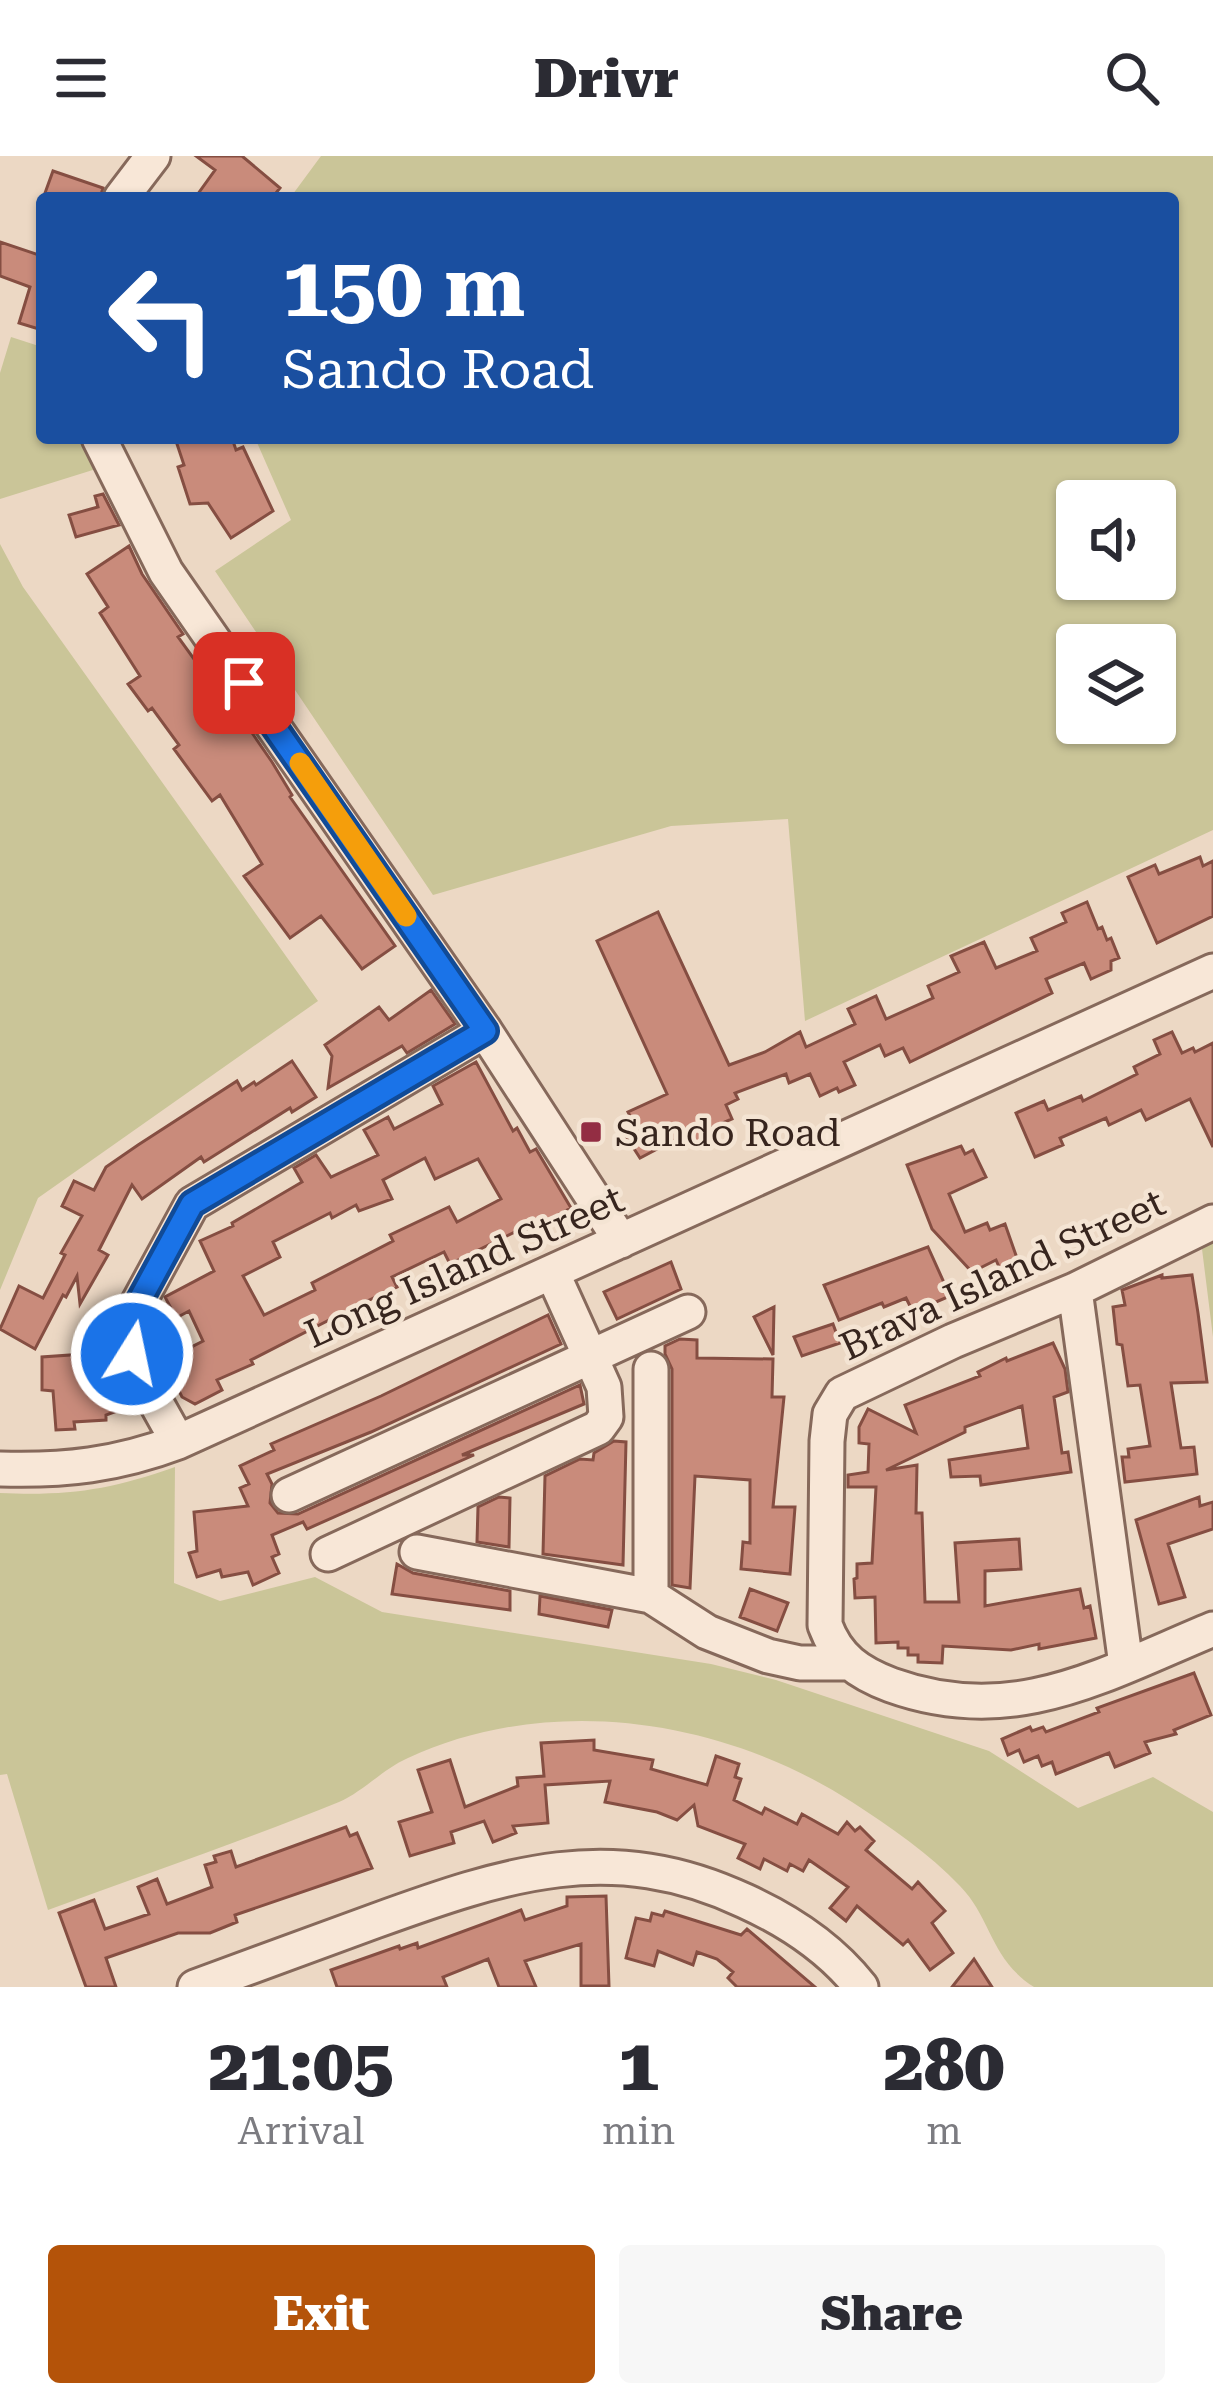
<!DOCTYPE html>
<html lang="en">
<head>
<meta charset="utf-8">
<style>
	body { margin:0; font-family:"Roboto Serif",serif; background:#f7f7f7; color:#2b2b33; height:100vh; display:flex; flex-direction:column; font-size:45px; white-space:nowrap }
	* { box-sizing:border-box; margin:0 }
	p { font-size:39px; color:#7c7c81 }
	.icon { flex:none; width:66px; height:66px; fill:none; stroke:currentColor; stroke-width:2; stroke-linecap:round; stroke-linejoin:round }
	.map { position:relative; height:1831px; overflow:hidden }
	.side { display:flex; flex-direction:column; background:#fff; flex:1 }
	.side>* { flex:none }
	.banner { position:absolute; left:36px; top:36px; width:1143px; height:252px; border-radius:12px; box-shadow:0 3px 9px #0004; background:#1a4fa0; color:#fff; overflow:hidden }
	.fabs { position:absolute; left:1056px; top:324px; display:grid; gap:24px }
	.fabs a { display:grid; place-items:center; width:120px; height:120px; border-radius:12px; background:#fff; box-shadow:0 3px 9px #0004; font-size:60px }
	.pin { position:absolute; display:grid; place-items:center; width:102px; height:102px; color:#fff; margin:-51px; border-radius:24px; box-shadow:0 6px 18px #0006 }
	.me { position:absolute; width:132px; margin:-66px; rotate:10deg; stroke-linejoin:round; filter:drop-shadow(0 0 9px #0008) }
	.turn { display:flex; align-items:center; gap:42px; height:252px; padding:0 48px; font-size:54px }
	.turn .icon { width:156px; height:156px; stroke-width:2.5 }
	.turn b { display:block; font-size:84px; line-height:102px }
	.eta { display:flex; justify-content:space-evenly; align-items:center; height:204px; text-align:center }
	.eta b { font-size:72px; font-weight:800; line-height:84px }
	.primary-button { display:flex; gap:24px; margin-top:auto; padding:24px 48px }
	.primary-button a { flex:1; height:138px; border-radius:12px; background:#b45309; color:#fff; font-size:48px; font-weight:800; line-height:138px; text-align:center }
	.primary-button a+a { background:#f7f7f7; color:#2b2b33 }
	header { display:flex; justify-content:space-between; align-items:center; height:156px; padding:0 48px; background:#fff; font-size:54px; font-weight:800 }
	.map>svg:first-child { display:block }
	.green { fill:#cac598; fill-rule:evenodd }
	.building { fill:#c98b7b; stroke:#854e42; stroke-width:3; fill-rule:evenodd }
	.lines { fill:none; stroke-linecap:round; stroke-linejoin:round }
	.minor-casing { stroke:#86695b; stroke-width:39 }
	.minor { stroke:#f8e7d7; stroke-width:33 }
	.route-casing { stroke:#114b97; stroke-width:30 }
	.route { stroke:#1a73e8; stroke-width:21 }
	.slow { stroke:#f59e0b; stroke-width:21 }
	.poi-dot { fill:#932d43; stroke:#f4e4d3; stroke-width:4.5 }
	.labels { text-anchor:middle; stroke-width:9; stroke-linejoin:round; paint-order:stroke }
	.poi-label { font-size:39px; fill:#37251e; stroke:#f4e4d3; text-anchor:start }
	.street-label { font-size:39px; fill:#37251e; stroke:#f4e4d3 }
</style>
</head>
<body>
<header><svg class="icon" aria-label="menu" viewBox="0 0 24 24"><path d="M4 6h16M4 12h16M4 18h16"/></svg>Drivr<svg class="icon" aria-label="search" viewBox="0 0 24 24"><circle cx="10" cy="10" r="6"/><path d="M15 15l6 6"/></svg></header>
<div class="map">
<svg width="1213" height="1831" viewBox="0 0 1213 1831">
	<rect width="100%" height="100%" fill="#ecd8c4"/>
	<path class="green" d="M321,0h892v674l-408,191 -17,-202 -117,7 -238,69 -218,-324 76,-51 -36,-82h918v-240h-883zM1155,345v78h-78v-78zM1155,489v78h-78v-78z
		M11,181l31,10v91h65l5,26 -112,35v-126z
		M0,388l23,43 295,414 -280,197 -38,92z
		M1213,1087v94l-11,-88z
		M175,1311l-1,116 46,18 95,-24 67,35 329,52 65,16 213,71 89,57 75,-31 60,35v175h-179c-44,-28 -42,-68 -74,-101 -30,-32 -71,-60 -108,-84 -129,-83 -301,-110 -444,-44 -25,11 -44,33 -69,44 -96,39 -194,72 -291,108l-41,-136 -7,1v-282c69,3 110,-3 175,-26z"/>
	<path class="building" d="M196,0h46l38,32 -8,10h-77l20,-28z
		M53,15l50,17 -3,10h-50l-5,-5z
		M0,86l42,14v74l-23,-7 11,-36 -30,-11z
		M175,282h57l4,12 7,-3 30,64 -42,27 -23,-35 -18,1 -12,-37 6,-2z
		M103,338l16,31 -43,12 -7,-22 29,-8 -3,-11z
		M129,390l13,28 41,60 -5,3 21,29 5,-3 68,99 20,33 -2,2 105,149 -33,23 -41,-53 -31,22 -46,-62 18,-12 -42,-69 -8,6 -38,-52 5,-4 -27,-37 -4,3 -20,-27 12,-8 -40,-63 8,-6 -21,-33z
		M1200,701l3,9 10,-5v55l-56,27 -29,-66 27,-12 4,9z
		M1087,746l11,27 4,-2 5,13 4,-2 8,20 -8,3v9l-20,9 -7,-16 -38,16 6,14 -142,69 -7,-14 -18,8 -5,-11 -36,17 11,23 -16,7 -2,-4 -17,8 -10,-22 -21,9 -3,-9 -51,19 3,6 -12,6 6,14 -26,11 3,8 -24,10 -5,-11 -40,21 -18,-28 12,-6 -6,-12 39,-18 -70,-153 61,-29 71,153 36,-13 35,-20 6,15 49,-23 -7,-15 28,-13 10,23 47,-21 -5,-12 31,-14 -8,-16 33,-14 12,26 41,-17 -6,-13 35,-16 -4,-9z
		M431,834l24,34 -48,29 -5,-7 -74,42 4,-32 -7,-11 54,-38 10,13z
		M1172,876l10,21 11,-5 2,4 18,-9v104l-23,-48 -44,21 -5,-10 -32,15 -3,-7 -46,20 3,7 -28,12 -19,-44 28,-12 4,9 33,-14 2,5 54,-27 -3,-7 26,-13 -6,-14z
		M292,905l24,36 -24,15 -2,-4 -86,54 -3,-5 -59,42 -10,-14 -33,65 9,5 -28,49 -3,-28 -11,21 -3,-2 -28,54 -35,-20 19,-43 24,12 22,-43 -4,-2 21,-37 -20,-10 12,-25 20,9 12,-23 32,-22 99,-64 5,9 12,-8 2,3z
		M476,906l37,69 4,-3 13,24 6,-3 35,59 -50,26 -2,-4 -69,34 -6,-12 -52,25 5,10 -36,17 2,4 -24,12 -2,-4 -86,44 2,4 -36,16 5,10 -27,14 -13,-7 -18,-36 39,-20 -14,-30 -13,7 -11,-21 49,-26 -14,-30 33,-15 -1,-3 70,-41 -8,-14 22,-13 15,22 47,-22 -14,-25 24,-13 6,12 48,-25 -9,-18zM425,1002l10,21 43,-20 23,40 -44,23 -8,-15 -59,28 3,6 -81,42 3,7 -51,25 -21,-39 37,-19 -7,-15 57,-29 2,5 24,-13 3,6 33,-12 -9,-19z
		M961,990l4,8 8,-4 13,27 -37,17 16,38 22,-9 3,7 15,-6 13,37 -18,8 -4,-9 -24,12 -40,-43 -25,-64z
		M928,1091l22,49 -37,16 -7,-14 -22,9 -2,-4 -43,17 -15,-35z
		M671,1106l10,27 -64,30 -13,-27z
		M1162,1119v3l30,-3 6,38 9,69 -36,1 10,65 13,-1 3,27 -72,8 -3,-25h7l-1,-8 22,-3 -10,-61 -12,1 -6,-41 -5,-1 -4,-37 12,-2 -3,-15z
		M774,1151l-1,48 -19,-38z
		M548,1159l13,29 -190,88 -104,42 5,10 -2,19 8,10 20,1 282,-129 4,19 -122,51h12l-167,74 -4,-7 -31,13 7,19 -7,3 7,16 -26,12 -5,-13 -26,5 -2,-7 -23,7 -8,-24 8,-2 -3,-39 54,-6 -8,-18 9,-4 -9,-18 34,-16 -3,-6 110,-48z
		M833,1168l7,19 -38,13 -8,-19z
		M680,1183l17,1v18l76,1 -1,38h12l-11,110h22l-5,67 -49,-5 2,-27 7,1v-63l-55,-4 -5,112 -18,-3v-216l-7,-15v-8z
		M104,1186l2,21 7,6 -1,18 9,1 -1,22 -14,5v5l-32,2 1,7 -19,1 -3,-39 -11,-1v-33l42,-3 -1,-10z
		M1053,1187l12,26 3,23 -14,5 8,56 6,-1 3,20 -90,13 -1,-9 -29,1 -2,-17 79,-12 -6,-42 -57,21v5l-79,38 31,-5 -1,48h6l3,89h34l-4,-59 64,-4 2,30 -36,2v35l95,-17 4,19 6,-2 6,32 -57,11v-5l-28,6 -68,-4 -1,17 -24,-1v-7h-10v-7h-10v-6l-22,1 -1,-46 -20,1 -1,-19 3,-1v-14l15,-1 4,-76h-28v-12l20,-3 1,-28 -10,-1v-16l9,-18 48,24 -11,-28 75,-29 -2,-4 28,-14 1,3z
		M614,1285l12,1 -3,123 -80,-11 2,-78 35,-17 13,1 1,-7z
		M499,1341l11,1 -1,49 -32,-5 1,-35z
		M1199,1341l1,9 13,-4v27l-45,15 17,53 -26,7 -23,-84z
		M397,1408l16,9 97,18v19l-118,-16z
		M750,1433l38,14 -11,28 -37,-14z
		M540,1440l72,14 -4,17 -69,-13z
		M1194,1517l17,42 -37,15 2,4 -31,8 5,11 -35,14 -6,-14 -53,21 -4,-12 -10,4 -4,-10 -14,6 -5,-12 -11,5 -6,-16 28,-12 2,4 11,-4 3,5 53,-20 -2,-4z
		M594,1584v10l59,10 -2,9 56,16 9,-29 23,8 -4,13 6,2 -7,21 28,14 3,-6 32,16 5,-10 36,20 9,-12 8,9 5,-4 14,14 -8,9 46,39 6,-7 27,29 -13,12 21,30 -23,17 -22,-30 -5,5 -46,-39 -11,15 -16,-13 18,-21 -39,-27 -6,11 -13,-7 -3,7 -23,-12 -4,10 -22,-11 7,-14 -47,-18 -4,-21 -17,15 -20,-8 -52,-10 5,-21 -65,4 3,38 -35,3 3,7 -23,9 -9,-21 -33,11 3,11 -44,13 -11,-34 33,-10 -14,-42 32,-10 15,47 53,-21 -1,-8 27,-2 -3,-33z
		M346,1671l4,9 7,-3 15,35 -137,47 2,7 -27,11h-32l-72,25 10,29h-30l-27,-74 35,-13 11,29 44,-15 -11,-27 19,-8 10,25 45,-17 -7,-22 11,-3 -2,-6 17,-5 5,16z
		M606,1740l3,90h-28v-42l-56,17 11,26h-37l-11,-28 -45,18 4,10h-110l-6,-17 68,-24 1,3 17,-6 1,5 103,-38 4,10 42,-14v-9z
		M665,1755l76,24 6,-6 68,58h-78l-9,-9 5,-6 -16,-13 -20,-7 -4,13 -35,-14 -4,15 -28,-8 10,-40 14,3 2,-8 11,3z
		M974,1803l18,28h-40z"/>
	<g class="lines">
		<g class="minor-casing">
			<path id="minor" d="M121,42l32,-42
				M99,282l67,134 319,459 136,210
				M1213,1066l-138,68 -122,51 -111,53 -12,20 -3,27 -2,184c12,33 34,48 66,60 122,44 211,-10 322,-56
				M1075,1134l51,375
				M651,1213v227
				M178,1286l-38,-68 -11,-37 7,-30 56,-103 293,-173
				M0,1313c64,2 117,-4 178,-27l1035,-471
				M289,1339l399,-183
				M417,1396l234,44 56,36 61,24 32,7h48
				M328,1398l270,-126 8,-11 -2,-30 -52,-115
				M195,1831c60,-22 120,-44 180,-66 130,-47 236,-83 370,-20 44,20 86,48 116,86"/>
		</g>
		<use href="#minor" class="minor"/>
	</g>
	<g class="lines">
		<g class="route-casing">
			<path id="route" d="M132,1198l-3,-17 7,-30 56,-103 293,-173 -241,-348"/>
		</g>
		<use href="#route" class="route"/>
		<path class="slow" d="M300,607l106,153"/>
	</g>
	<rect class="poi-dot" x="579" y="964" width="24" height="24" rx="6"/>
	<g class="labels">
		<g class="poi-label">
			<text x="615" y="990">Sando Road</text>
		</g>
		<g class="street-label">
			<text transform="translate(464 1110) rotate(-24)" y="14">Long Island Street</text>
			<text transform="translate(1002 1118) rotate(-25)" y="14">Brava Island Street</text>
		</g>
	</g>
</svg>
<div class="fabs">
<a><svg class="icon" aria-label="sound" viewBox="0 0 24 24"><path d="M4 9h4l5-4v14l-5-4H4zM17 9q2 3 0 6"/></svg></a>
<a><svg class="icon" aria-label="layers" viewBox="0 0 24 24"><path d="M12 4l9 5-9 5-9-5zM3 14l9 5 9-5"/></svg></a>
</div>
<div class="pin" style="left:244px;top:527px;background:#d93025"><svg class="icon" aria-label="arrive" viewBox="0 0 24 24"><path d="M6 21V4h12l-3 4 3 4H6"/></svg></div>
<svg class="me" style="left:132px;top:1198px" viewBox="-20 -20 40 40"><circle r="17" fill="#1a73e8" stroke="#fff" stroke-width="3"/><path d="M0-11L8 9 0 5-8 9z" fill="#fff"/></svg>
<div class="banner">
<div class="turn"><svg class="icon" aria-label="left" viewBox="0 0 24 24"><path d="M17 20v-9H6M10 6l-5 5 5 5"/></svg><div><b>150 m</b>Sando Road</div></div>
</div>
</div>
<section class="side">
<div class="eta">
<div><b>21:05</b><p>Arrival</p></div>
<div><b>1</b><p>min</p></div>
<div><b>280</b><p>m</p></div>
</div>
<div class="primary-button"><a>Exit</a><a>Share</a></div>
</section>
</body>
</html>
